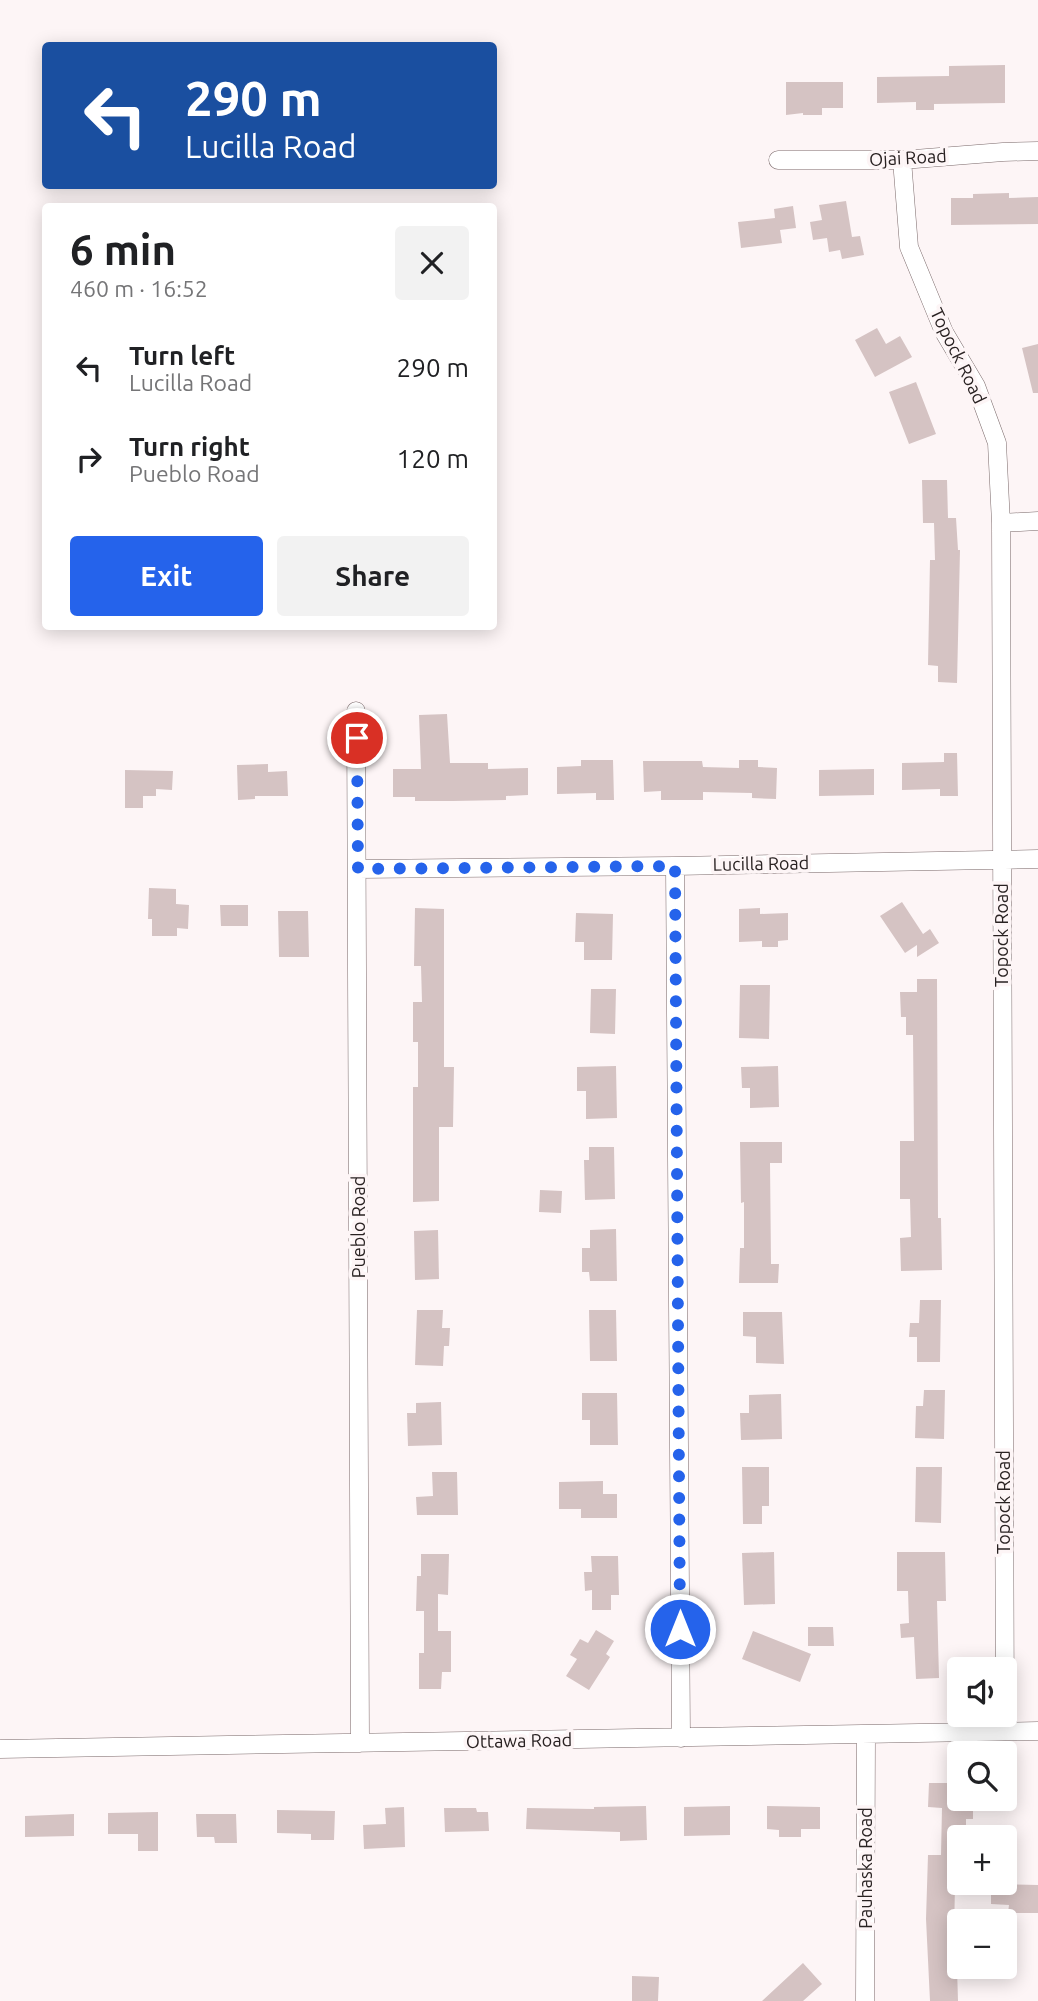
<!DOCTYPE html>
<html lang="en">
<head>
<meta charset="utf-8">
<style>
	body { margin:0; font-family:Ubuntu,sans-serif; background:#f2f2f2; color:#202124; height:100vh; display:flex; flex-direction:column; font-size:26px; white-space:nowrap }
	* { box-sizing:border-box; margin:0 }
	p { font-size:23px; color:#757577 }
	.icon { flex:none; width:38px; height:38px; fill:none; stroke:currentColor; stroke-width:2; stroke-linecap:round; stroke-linejoin:round }
	.map { position:relative; flex:1; overflow:hidden }
	.sheet { position:absolute; left:42px; top:203px; width:455px; height:427px; display:flex; flex-direction:column; background:#fff; border-radius:7px; box-shadow:0 4px 18px #0003 }
	.sheet>* { flex:none }
	.top-card { position:absolute; left:42px; top:42px; width:455px; height:147px; border-radius:7px; box-shadow:0 4px 18px #0003; background:#1a4fa0; color:#fff; overflow:hidden }
	.controls { position:absolute; left:947px; top:1657px; display:grid; gap:14px }
	.controls a { display:grid; place-items:center; width:70px; height:70px; border-radius:7px; background:#fff; box-shadow:0 4px 18px #0003; font-size:35px }
	.pin { position:absolute; display:grid; place-items:center; width:60px; height:60px; color:#fff; margin:-30px; border:4px solid #fff; border-radius:50%; box-shadow:0 2px 7px #0007 }
	.me { position:absolute; width:77px; margin:-38px; rotate:0deg; stroke-linejoin:round; filter:drop-shadow(0 0 5px #0008) }
	.turn { display:flex; align-items:center; gap:24px; height:147px; padding:0 28px; font-size:32px }
	.turn .icon { width:91px; height:91px; stroke-width:2.5 }
	.turn b { display:block; font-size:49px; line-height:60px }
	.round { display:grid; place-items:center; flex:none; width:74px; height:74px; border-radius:7px; background:#f2f2f2 }
	.summary { display:flex; align-items:center; justify-content:space-between; height:119px; padding:0 28px }
	h1 { font-size:42px; font-weight:700; line-height:52px }
	.button { display:flex; gap:14px; margin-top:auto; padding:14px 28px }
	.button a { flex:1; height:80px; border-radius:7px; background:#2563eb; color:#fff; font-size:28px; font-weight:700; line-height:80px; text-align:center }
	.button a+a { background:#f2f2f2; color:#202124 }
	ul { padding:0; list-style:none }
	li { display:flex; align-items:center; gap:21px; height:91px; padding:0 28px }
	li div { flex:1 }
	li b { display:block; font-size:26px }
	li em { font-style:normal }
	.map>svg:first-child { display:block }
	.building { fill:#d5c3c3 }
	.lines { fill:none; stroke-linecap:round; stroke-linejoin:round }
	.street-casing { stroke:#7b6a6b; stroke-width:19 }
	.street { stroke:#fff; stroke-width:18 }
	.route { stroke:#2563eb; stroke-width:12; stroke-dasharray:0 21.6 }
	.labels { text-anchor:middle; stroke-width:7; stroke-linejoin:round; paint-order:stroke }
	.street-label { font-size:18px; fill:#292222; stroke:#fdf5f6 }
</style>
</head>
<body>
<div class="map">
<svg width="1038" height="2001" viewBox="0 0 1038 2001">
	<rect width="100%" height="100%" fill="#fdf5f6"/>
	<path class="building" d="M1005,65v38l-71,1v6h-18v-8l-39,1v-26l72,-1v-10z
		M786,82h57v26h-21v7h-19v-2l-17,2z
		M1009,193v5l29,-1v27l-87,1v-27h22v-4z
		M846,201l6,36 8,-1 4,19 -22,4 -2,-9 -11,2 -2,-14 -14,2 -3,-18 12,-2 -3,-15z
		M793,206l3,22 -16,2 2,13 -41,5 -3,-26 37,-4 -1,-9z
		M877,328l9,16 14,-8 12,21 -37,20 -20,-37z
		M1038,344v49h-5l-11,-45z
		M916,382l20,52 -27,10 -20,-52z
		M922,480h25l1,38h8l2,32h2l-3,133 -19,-1v-16l-10,-1 2,-105h5l-1,-37h-11z
		M447,714l3,49h38v6l40,-1v27l-22,1v4l-53,1h-38v-4h-22v-28h28l-2,-54z
		M944,753h13l1,43h-18v-7l-38,1v-27l42,-1z
		M581,760h32l1,40h-18v-7l-39,1v-27l24,-1z
		M739,760h19v7l19,1 -1,31 -24,-1v-5l-49,-1v8h-42v-9l-17,1 -1,-31h59l1,6 36,1z
		M268,764v8l19,-1 1,25h-33v3l-17,1 -1,-35z
		M874,769v26l-55,1v-26z
		M125,770l48,1 -1,19 -16,-1v7h-13v12h-18z
		M149,888l27,1v15l13,1 -1,24 -11,-1v8h-25v-17h-4z
		M902,902l21,32 7,-5 9,14 -22,14v-12l-12,8 -25,-37z
		M220,905h28v21h-27z
		M415,908l29,1v158h10l-1,60h-14v74l-26,1v-115h5v-45h-5v-40h9l-1,-36h-7z
		M760,908v6l28,-1v27l-10,1v6h-16v-6l-23,1v-33z
		M278,911h30l1,46h-30z
		M576,913l37,1 -1,46h-28v-18h-9z
		M917,979h20l1,239h3l1,52 -41,1 -1,-33 11,-1 -1,-38h-10v-58h14l-1,-106h-7v-18h-5l-1,-25h17z
		M740,985h30l-1,54 -30,-1z
		M591,989h25l-1,45 -25,-1z
		M616,1066l1,52 -31,1v-28h-9v-24z
		M778,1066l1,41 -29,1v-20h-8l-1,-21z
		M740,1142h42v21h-12l1,101h8l-1,19h-39l1,-35h4v-46l-3,1z
		M589,1147h25l1,52 -30,1 -1,-40h5z
		M540,1190l22,1 -1,22 -22,-1z
		M616,1229l1,52h-27l-1,-9h-7v-24h8v-18z
		M438,1230l1,49 -24,1 -1,-49z
		M920,1300h21l-1,62h-23v-25h-8l1,-14h9z
		M417,1310h26l-1,18h8l-1,18h-5l-1,20 -28,-1z
		M589,1310h27l1,51h-27z
		M743,1312h39l2,52 -28,-1v-26l-13,-1z
		M924,1390h21l-1,49 -29,-1 1,-32h7z
		M582,1393h35l1,52h-28v-25h-8z
		M781,1394l1,45 -41,1 -1,-27h9v-18z
		M441,1402l1,43 -34,1 -1,-33h9v-10z
		M742,1467h27v39h-7v18h-19z
		M916,1467h26l-1,56 -26,-1z
		M432,1472h25l1,43h-41l-1,-18 17,-1z
		M603,1481v13h14v24h-36v-9h-22v-27z
		M774,1552l1,52 -31,1 -2,-52z
		M897,1552h48l1,49h-9l2,77 -23,1 -2,-42 -13,1 -1,-14 9,-1 -1,-32h-11z
		M421,1554h28l-1,41 -10,-1v37h13v41h-9l-1,17h-22v-36h5v-42h-8l1,-35h4z
		M591,1556h27l1,39h-8v15h-19v-20l-7,1 -1,-19h8z
		M808,1627h25l1,19h-26z
		M596,1630l18,11 -8,13 4,3 -21,33 -23,-14 11,-17 -7,-4 10,-16 8,4z
		M753,1631l58,23 -11,28 -58,-23z
		M929,1783h30v16l14,2v18h-7v17l-10,-1 -2,99h2l2,67h-28l-4,-82 2,-64h13l1,-47 -14,-1z
		M646,1806l1,34 -27,1v-9l-94,-3 1,-21 67,1v-2z
		M730,1806v29l-46,1v-29z
		M767,1806l53,1v22h-19v8h-22v-7l-12,-1z
		M404,1807l1,40 -41,2 -1,-24 23,-1 -1,-16z
		M444,1808h32l1,4h11l1,19 -44,1z
		M277,1810l58,1 -1,29h-23v-6l-34,-1z
		M158,1812v39h-20v-17h-30v-21z
		M74,1814v22l-49,1v-21z
		M196,1814h40l1,29h-22l-1,-6h-17z
		M991,1884l47,1v28h-30l1,-8 -18,-1z
		M803,1963l19,21 -19,17h-41z
		M632,1976l27,1 -1,24h-26z"/>
	<g class="lines">
		<g class="street-casing">
			<path id="street" d="M778,160h124l101,-8 35,-1
				M902,160l7,87 35,85 32,54 21,57 4,80 4,1208
				M1001,523l37,-2
				M356,711l4,1032
				M675,866l6,872
				M358,869l317,-3 363,-7
				M0,1749l1038,-18
				M865,2001l1,-266"/>
		</g>
		<use href="#street" class="street"/>
	</g>
	<g class="lines">
		<path class="route" d="M357,738l1,131 317,-3 5,763"/>
	</g>
	<g class="labels">
		<g class="street-label">
			<text transform="translate(908 158) rotate(-3)" y="6">Ojai Road</text>
			<text transform="translate(958 356) rotate(64)" y="6">Topock Road</text>
			<text transform="translate(761 864) rotate(-1)" y="6">Lucilla Road</text>
			<text transform="translate(1002 935) rotate(-90)" y="6">Topock Road</text>
			<text transform="translate(359 1227) rotate(-90)" y="6">Pueblo Road</text>
			<text transform="translate(1004 1502) rotate(-90)" y="6">Topock Road</text>
			<text transform="translate(519 1741) rotate(-1)" y="6">Ottawa Road</text>
			<text transform="translate(866 1868) rotate(-90)" y="6">Pauhaska Road</text>
		</g>
	</g>
</svg>
<div class="controls">
<a><svg class="icon" aria-label="sound" viewBox="0 0 24 24"><path d="M4 9h4l5-4v14l-5-4H4zM17 9q2 3 0 6"/></svg></a>
<a><svg class="icon" aria-label="search" viewBox="0 0 24 24"><circle cx="10" cy="10" r="6"/><path d="M15 15l6 6"/></svg></a>
<a>+</a>
<a>−</a>
</div>
<div class="pin" style="left:357px;top:738px;background:#d93025"><svg class="icon" aria-label="arrive" viewBox="0 0 24 24"><path d="M6 21V4h12l-3 4 3 4H6"/></svg></div>
<svg class="me" style="left:680px;top:1629px" viewBox="-20 -20 40 40"><circle r="17" fill="#2563eb" stroke="#fff" stroke-width="3"/><path d="M0-11L8 9 0 5-8 9z" fill="#fff"/></svg>
<div class="top-card">
<div class="turn"><svg class="icon" aria-label="left" viewBox="0 0 24 24"><path d="M17 20v-9H6M10 6l-5 5 5 5"/></svg><div><b>290 m</b>Lucilla Road</div></div>
</div>
<section class="sheet">
<div class="summary"><div><h1>6 min</h1><p>460 m · 16:52</p></div><a class="round"><svg class="icon" aria-label="close" viewBox="0 0 24 24"><path d="M6 6l12 12M18 6L6 18"/></svg></a></div>
<ul>
<li><svg class="icon" aria-label="left" viewBox="0 0 24 24"><path d="M17 20v-9H6M10 6l-5 5 5 5"/></svg><div><b>Turn left</b><p>Lucilla Road</p></div><em>290 m</em></li>
<li><svg class="icon" aria-label="right" viewBox="0 0 24 24"><path d="M7 20v-9h11M14 6l5 5-5 5"/></svg><div><b>Turn right</b><p>Pueblo Road</p></div><em>120 m</em></li>
</ul>
<div class="button"><a>Exit</a><a>Share</a></div>
</section>
</div>
</body>
</html>
